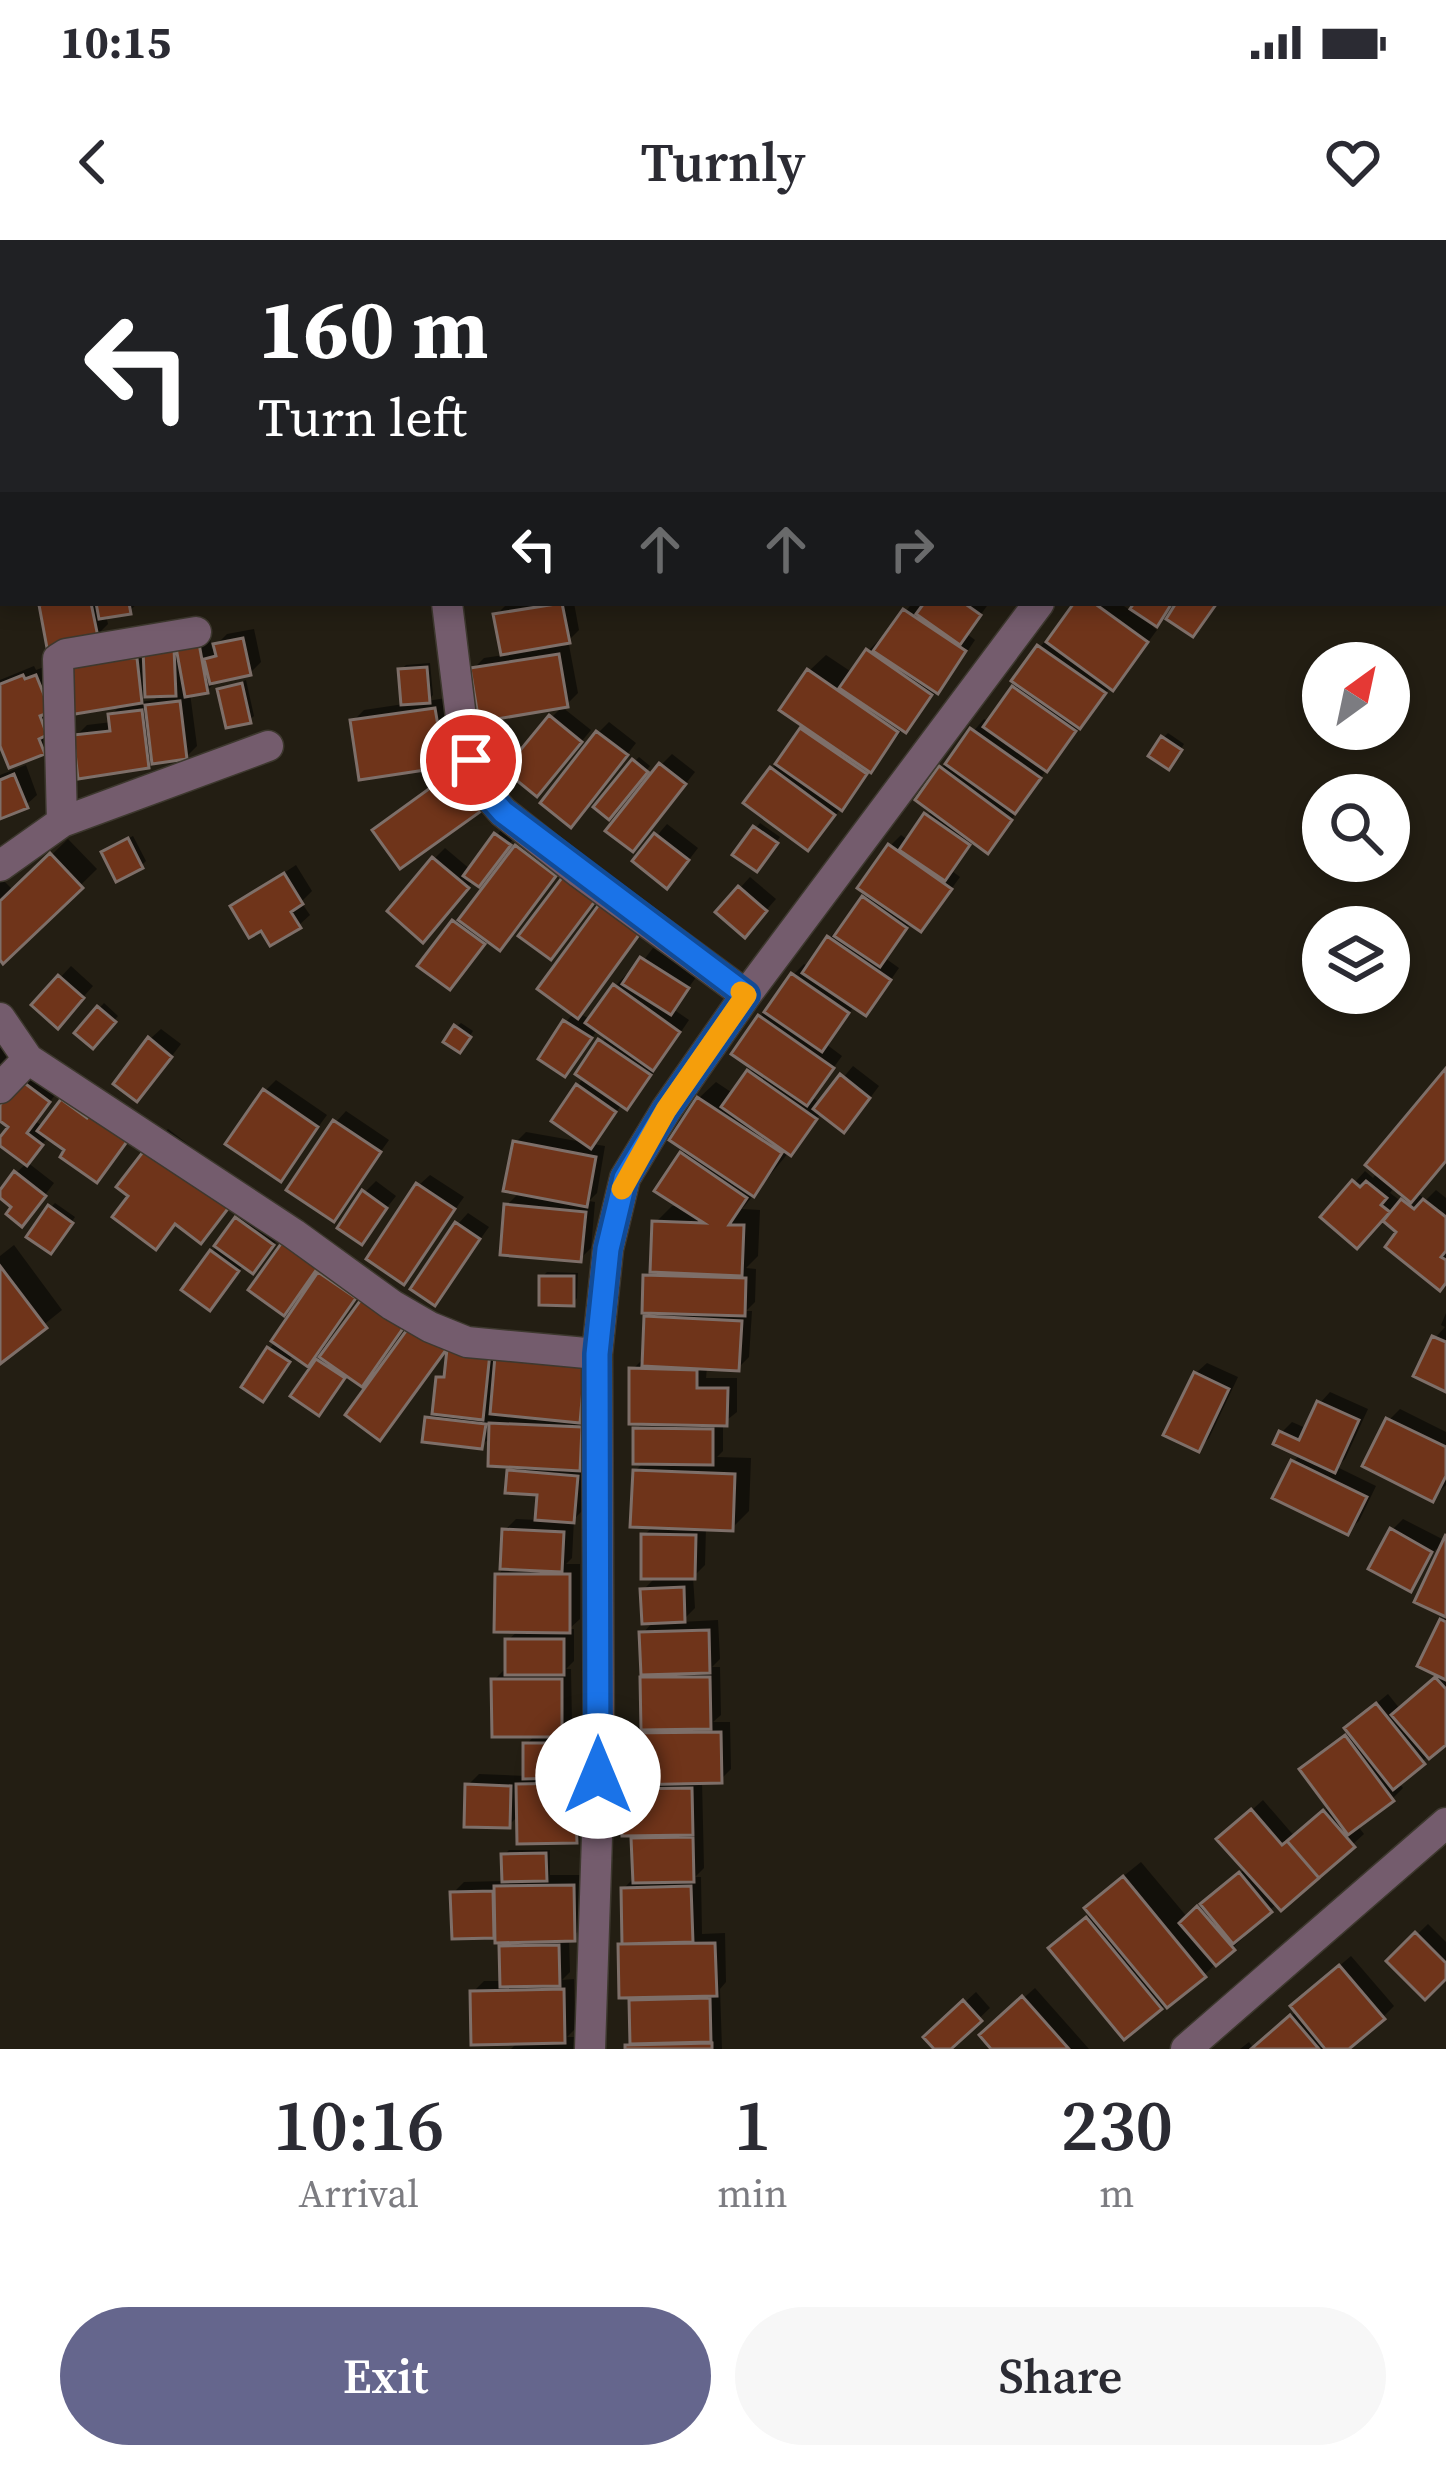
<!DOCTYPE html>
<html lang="en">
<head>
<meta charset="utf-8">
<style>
	body { margin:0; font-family:"Source Serif 4",serif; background:#f7f7f7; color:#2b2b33; height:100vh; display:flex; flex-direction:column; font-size:45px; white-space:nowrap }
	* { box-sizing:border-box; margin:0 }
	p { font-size:39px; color:#7c7c81 }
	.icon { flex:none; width:66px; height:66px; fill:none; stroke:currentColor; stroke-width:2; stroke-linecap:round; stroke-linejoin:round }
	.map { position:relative; height:1809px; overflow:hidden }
	.drawer { display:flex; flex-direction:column; background:#fff; flex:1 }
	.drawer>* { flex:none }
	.top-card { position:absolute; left:0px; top:0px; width:1446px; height:366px; box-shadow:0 6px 18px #0003; background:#202124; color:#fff; overflow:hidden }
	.needle { width:78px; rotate:33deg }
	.buttons { position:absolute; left:1302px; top:402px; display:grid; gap:24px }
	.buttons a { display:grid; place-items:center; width:108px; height:108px; border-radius:50%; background:#fff; box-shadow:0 6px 18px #0003; font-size:60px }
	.pin { position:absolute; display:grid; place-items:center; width:102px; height:102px; color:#fff; margin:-51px; border:6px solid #fff; border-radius:50%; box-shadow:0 3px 12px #0007 }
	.me { position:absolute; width:132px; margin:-66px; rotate:0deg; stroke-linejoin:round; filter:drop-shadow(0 0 9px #0008) }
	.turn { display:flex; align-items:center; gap:42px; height:252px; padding:0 60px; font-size:54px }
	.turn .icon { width:156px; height:156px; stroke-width:2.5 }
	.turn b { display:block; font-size:84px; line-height:102px }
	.lanes { display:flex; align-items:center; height:114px; padding:0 60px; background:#0003; justify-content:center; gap:60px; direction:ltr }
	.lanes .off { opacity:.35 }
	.eta { display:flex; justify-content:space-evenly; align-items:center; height:204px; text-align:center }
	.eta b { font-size:72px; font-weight:600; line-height:84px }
	.action { display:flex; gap:24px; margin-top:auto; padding:24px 60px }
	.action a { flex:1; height:138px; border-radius:72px; background:#65668d; color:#fff; font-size:48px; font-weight:600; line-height:138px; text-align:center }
	.action a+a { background:#f7f7f7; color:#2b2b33 }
	.status { display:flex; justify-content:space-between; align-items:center; height:84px; padding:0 60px; background:#fff; direction:ltr }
	.status svg { height:33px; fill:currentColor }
	header { display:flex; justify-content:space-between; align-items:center; height:156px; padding:0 60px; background:#fff; font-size:54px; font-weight:600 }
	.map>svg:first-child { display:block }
	.shadow { fill:#0007; fill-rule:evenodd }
	.building { fill:#6f341a; stroke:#7e6f69; stroke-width:3 }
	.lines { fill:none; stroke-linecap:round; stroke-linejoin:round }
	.minor-casing { stroke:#3d382e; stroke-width:33 }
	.minor { stroke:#745c6d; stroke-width:30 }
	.route-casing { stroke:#114b97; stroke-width:30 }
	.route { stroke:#1a73e8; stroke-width:21 }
	.slow { stroke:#f59e0b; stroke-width:21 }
</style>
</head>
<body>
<div class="status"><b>10:15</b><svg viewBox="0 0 49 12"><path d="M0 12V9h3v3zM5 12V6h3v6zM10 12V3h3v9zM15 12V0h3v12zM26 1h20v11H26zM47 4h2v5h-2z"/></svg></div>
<header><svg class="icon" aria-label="back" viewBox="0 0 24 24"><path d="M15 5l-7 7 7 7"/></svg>Turnly<svg class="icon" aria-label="heart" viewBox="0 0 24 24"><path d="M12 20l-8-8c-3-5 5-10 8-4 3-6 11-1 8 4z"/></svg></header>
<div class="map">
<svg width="1446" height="1809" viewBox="0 0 1446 1809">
	<rect width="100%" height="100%" fill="#231e13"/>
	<path class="shadow" d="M0,0h12l-9,3 -3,16z
		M31,0h29l4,3h-35z
		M136,0h29l-3,3z
		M473,0h56l40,3h-92l2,-3z
		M696,0h35l1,3h-34z
		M1426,0h20v17l-3,-14z
		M3,59v53l-3,-2z
		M3,153v45l-3,-1z
		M0,224l3,3 -3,41z
		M45,363h93l-9,8 -23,4 2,9 -11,11 -55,-29z
		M508,363h66l5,27 -16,16 6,-1 9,48 -11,11 -94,-35 11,-11 20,-3 -8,-40z
		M912,363l14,3 2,-3h61l-22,31 8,6 -27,40 -44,48 -85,108 -47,-67 35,-44 2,-54 17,-16 27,18 15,-22 11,-11 4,3z
		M1078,363h42l12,9 5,-9h80l-24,30 -18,-29 -22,23 4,3 -34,46 -12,10 -62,80 -51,73 -24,1 -22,31 8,6 -29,40 -20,5 -26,36 14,10 -23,33 -21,4 -29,39 16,12 -30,41 9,7 32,-38 26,20 -24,32 -33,-6 -80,97 18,1 -2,46 -12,12 10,1 -1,33 -9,9h6l-3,46 -11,11 -31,-1 -1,11h31v34l-14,11v28l-6,6 34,1 -2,53 -17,17 -26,-1 -1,38 -12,12 2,31 -14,14 37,-2 2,39 -8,8h8l1,48 -8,7h17l1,47 -11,11 -18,1 2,87 -9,9h6l1,57 23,-1 1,49 -6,7 2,60h-94l5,-8 -2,-46h-9l1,-106 12,-12 -1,-44 -9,-43 6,-6 -1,-49 11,-11 2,-45 7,-7 -8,-38 13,-14 -12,-30 14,-14 -13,-41 11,-10 -20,-54 10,-10 -9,-31 8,-9 -12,-51 13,-13 2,-39 8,-8 -9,-34 7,-7 2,-46 17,-17h11l-1,-52 5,-5 -14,-10 26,-41 17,-16 18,12 21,-28 5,-49 33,-42 11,-11 5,4 20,-30 11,-11 2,2 28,-36 20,-47 11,-11 8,6 23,-31 10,-42 42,-49 6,4 50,-76z
		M208,389l4,20 15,-15 27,-5 7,33 -11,11 -32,6 -11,12 -17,2 7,53 -11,11 -35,4 -4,4 -71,-29 11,-11 25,-3 -1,-7 9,-9 -54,-47zM146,454h15l-7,6 -15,2z
		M430,423l3,32 -6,6 19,-3 8,55 -10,11 -91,-43 11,-11 40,-6 -3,-34 5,-5z
		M34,426l2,4 11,-4 7,74 -11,11 -43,-16v-55z
		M246,440l8,36 -5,4 -29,-30z
		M562,467l29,23 -43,52 4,-65z
		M609,482l27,21 -54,70 16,-80z
		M1168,493l16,11 -11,18 -10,-24z
		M672,514l23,18 -52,65 18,-72z
		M639,517l11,9 -37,46 22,-51z
		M26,525l11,30 -11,10 -26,11v-41z
		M760,583l20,14 -19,27 -25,-10z
		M667,584l31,24 -20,26 -42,-14z
		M501,590l12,9 -30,40 -9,1 -40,48v-69l11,-11 26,22z
		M133,596l13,25 -5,5 -32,-18z
		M528,596l37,28 -54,72 -23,2 -27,38 -7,-54z
		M68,599l29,30 -93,91 -4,-4v-79l14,14z
		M296,625l16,26 -11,11 9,13 -11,10 -37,2 -28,-21z
		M750,637l26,22 -21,24 -15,-35z
		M656,674l-77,99 12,7 24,-34 11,-11 4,3 23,-30 44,28 -24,33 16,11 -51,75 -11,11 -4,-3 -31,41 13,2 -8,47 -8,8 6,1 -4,46 -11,11 -73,-54 14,-14 -6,-48 11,-11 62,11 -10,-57 29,-51 -8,-7 -34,46 1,-52z
		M71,726l22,20 -25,28 -33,-9z
		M104,763l14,13 -25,29 -15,-13z
		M461,783l12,8 -9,14 -8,-18z
		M161,789l20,15 -33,43 2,-48z
		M0,793l29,17 -29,29z
		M32,830l27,20 -24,31 9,6 30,-37 32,11 -38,49 -19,-14 -22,26 27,21 -22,29 -16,-39 11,-10 -15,-37 -12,-8v-8z
		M1446,833v87l-29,33 9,7 10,-10 10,8v82l-63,-63h-59l41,-46 8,7 5,-6zM1395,946l12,10 -5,6 -12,-9z
		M276,840l51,35 -47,64 -15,-88z
		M346,871l43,29 -56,78 3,-96z
		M168,889l76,58 -43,53 -23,-18 -22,24 -24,-50 19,-50z
		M430,935l34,22 -60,84 15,-96z
		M376,941l20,15 -35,45 4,-49z
		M55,963l20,14 -19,29 -5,-39z
		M248,968l35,25 -30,37 -9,-6 -24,32 -8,-44z
		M468,973l21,14 -54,75 23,-78z
		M14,1005l48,65 -62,50v-104z
		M328,1014l-18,26 3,2 18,-19 33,23 -41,59 6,4 86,-37 -43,60 -24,2 -29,38 -5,-45 -20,-13 -27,39 3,-44 36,-55 -2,-2 -20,21z
		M547,1032l31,1 -1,25 -4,5 -31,-26z
		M1446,1073v76l-11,-51 10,-11 -4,-2z
		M424,1076l172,87 -14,14h9l-1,40 -9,9h6l-3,43 -10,10 -2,39 -6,6h14v55l-11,10h5v32l-8,8h5l1,54 -10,10h10v31l-9,9h22l1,56 -10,11 -56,-26 -11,11 -41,-40 11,-11 47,2v-31l10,-11 -42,-54 11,-11 3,-29 11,-10 -21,-55 5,-6 2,-39 11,-11 22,1 2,-28 -30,-21 6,-6 -24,-29 -11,10 -53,-27 8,-8 3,-33 9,-9 3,-25 -61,82z
		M1207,1123l31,14 -29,61 -11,11 -2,-76z
		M1330,1152l38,17 -23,50 -8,8 39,19 -17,35 -11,10 -55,-69 8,-8 -20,-21 11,-11 16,7 12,-26z
		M1400,1169l46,23v53l-13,13 -44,-78z
		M1403,1279l43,22v73l-5,-62 -5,-3 -26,39 -18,-58z
		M1446,1377v124l-48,41 5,6 -11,11 -35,26 7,9 -11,10 -72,62 -3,-3 -37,31 3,3 -40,38 -79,61 -56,-104 23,-19 13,-22 36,-29 47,56 58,-50 -15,-39 32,-29 32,37 35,-31 -17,-47 37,-28 9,-13 29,-24 12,15 41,-35 1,-53z
		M509,1610h41v25h34l1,52 -16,11 1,34 -8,8 12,-1 1,50 -8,8h9v12h-65l8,-8 -46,-49 11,-11h19l-1,-34 10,-10 -57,-1 -2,-43 11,-11 39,-1 1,-26z
		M1428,1684l18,18v32l-56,-13z
		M1351,1716l43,50 -11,11 -39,32h-104l9,-7 5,7 43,-38 7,-15z
		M1035,1748l54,61h-94l-1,-25z
		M976,1752l14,16 -43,41h-9l-11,-12z"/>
	<path class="building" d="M51,363h40l7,34 -51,11 -8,-43z
		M96,363h33l2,11 -32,5z
		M562,363l8,40 -69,12 -8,-41z
		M924,363h40l17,12 -21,30 -44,-31z
		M1074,363h20l54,39 -35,49 -67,-49z
		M1134,363h38l-15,24 -27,-18z
		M1176,363h41l-24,34 -27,-18z
		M903,369l63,42 -28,43 -65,-43z
		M198,398l10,55 -23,4 -10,-55z
		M243,398l8,37 -41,9 -6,-25 12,-3 -3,-12z
		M1037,405l69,48 -26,36 -69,-48z
		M174,408l2,48 -31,1 -2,-47z
		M866,409l66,46 -26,38 -67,-45z
		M559,414l9,53 -89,15 -9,-54z
		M63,418h74l5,45 -73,12z
		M427,427l3,36 -29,2 -3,-36z
		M807,429l91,63 -27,41 -92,-63z
		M23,435l2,4 11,-4 15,37 -11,4 7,19 -8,4 6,15 -36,14 -9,-22v-62z
		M242,443l9,40 -25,5 -9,-39z
		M1012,446l64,45 -29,41 -64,-45z
		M180,461l7,58 -35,5 -7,-59z
		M435,468l10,59 -86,13 -9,-60z
		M142,470l7,58 -71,11 -5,-44 37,-4 -2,-17z
		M549,475l33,27 -45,55 -33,-27z
		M800,488l67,46 -25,37 -67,-47z
		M970,488l71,50 -26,36 -70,-50z
		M596,491l32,24 -57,73 -31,-25z
		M1161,496l21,14 -13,20 -21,-14z
		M632,519l16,13 -39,48 -16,-13z
		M659,523l27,21 -53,68 -28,-21z
		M939,526l73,54 -24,34 -73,-54z
		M770,527l65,48 -27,36 -65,-48z
		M455,530l29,39 -84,60 -28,-39z
		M14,534l14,34 -28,11v-39z
		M924,573l46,32 -25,36 -46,-31z
		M753,586l25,17 -21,29 -25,-17z
		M494,593l17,12 -32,42 -16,-11z
		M654,593l35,27 -22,29 -35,-28z
		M128,598l15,30 -27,14 -15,-30z
		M888,604l64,45 -31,43 -64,-44z
		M515,605l41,31 -56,75 -42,-31z
		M50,613l33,35 -80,76 -3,-4v-59z
		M432,617l37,31 -46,55 -36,-32z
		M284,633l19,31 -12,8 10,16 -31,18 -9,-15 -12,7 -19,-32z
		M564,635l32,25 -45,60 -33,-24z
		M738,646l29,25 -22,27 -30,-26z
		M862,656l45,32 -27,39 -46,-31z
		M600,663l41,29 -63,87 -41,-30z
		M452,680l33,24 -35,46 -33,-24z
		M827,696l64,44 -25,36 -64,-43z
		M640,717l49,31 -18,27 -49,-31z
		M791,733l58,40 -27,39 -58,-40z
		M58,735l26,23 -26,31 -27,-24z
		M613,744l67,48 -27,39 -68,-48z
		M97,766l19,16 -23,27 -19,-16z
		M758,775l76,53 -27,38 -76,-52z
		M563,780l29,18 -27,39 -27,-18z
		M454,785l17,12 -11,16 -17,-11z
		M148,797l24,20 -35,45 -24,-18z
		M598,799l53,36 -24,35 -52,-36z
		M1446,828v93l-35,42 -46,-38z
		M747,830l70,49 -26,37 -70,-49z
		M840,834l30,24 -26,35 -31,-24z
		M19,839l31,23 -23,31 16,12 -16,21 -27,-20v-9l8,-10 -8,-6v-16z
		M576,844l40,28 -25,37 -40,-28z
		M263,849l55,38 -37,55 -56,-38z
		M697,857l85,56 -28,44 -85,-57z
		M61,859l26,19 6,-8 38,26 -34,47 -37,-26 4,-7 -27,-19z
		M333,880l48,32 -47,70 -48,-32z
		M513,901l83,16 -9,50 -84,-16z
		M149,904l81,62 -29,38 -26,-20 -19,26 -44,-33 16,-21 -12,-9z
		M680,912l67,46 -18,27h15l-2,51 -92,-4 2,-51 52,2 -50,-32z
		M14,931l32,25 -24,31 -16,-13 5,-7 -11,-9v-8z
		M1352,940l8,7 6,-6 21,17 -6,7 9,7 -33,37 -37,-32z
		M416,943l39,26 -51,76 -38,-26z
		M362,950l25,18 -25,37 -25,-17z
		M1401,959l13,10 9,-10 23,18v34l-5,6 5,3v23l-6,8 -55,-44 11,-15 -13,-11z
		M504,964l82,8 -5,50 -81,-7z
		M48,965l25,18 -22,31 -25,-17z
		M235,977l39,28 -21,29 -39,-28z
		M455,982l25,17 -45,67 -25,-17z
		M283,1001l36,25 -35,50 -36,-26z
		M210,1010l29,21 -29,40 -29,-21z
		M0,1026l47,62 -47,36z
		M318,1032l38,26 -48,69 -37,-26z
		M643,1035l103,3 -1,38 -103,-3z
		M539,1036h35v30l-35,-1z
		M365,1054l41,30 -44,63 -43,-30z
		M644,1076l98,5 -3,50 -97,-5z
		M411,1084l35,26 -66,91 -35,-26z
		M1432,1096l14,6v50l-33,-16z
		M267,1107l23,15 -27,40 -22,-15z
		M447,1109l43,4 -7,67 -51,-6 4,-37h8z
		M495,1116l90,9 -5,58 -90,-9z
		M316,1119l29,19 -26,38 -29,-20z
		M629,1128l68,2v18h31l-1,38 -98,-2z
		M1194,1132l35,17 -30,63 -36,-17z
		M1317,1161l42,19 -24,53 -62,-29 6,-13 20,9z
		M425,1177l61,7 -4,25 -60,-7z
		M1386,1178l60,29v29l-13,26 -71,-36z
		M489,1183l93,4 -2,44 -92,-5z
		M633,1188l80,1v36l-80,-1z
		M1291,1220l76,37 -19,38 -76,-37z
		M507,1230l71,6 -4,47 -39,-3 2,-25 -32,-2z
		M633,1230l102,4 -2,57 -103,-4z
		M1390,1288l42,24 -21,40 -43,-23z
		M502,1289l62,3 -2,40 -62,-3z
		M641,1294l55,1 -1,44h-54z
		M1446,1294v83l-32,-15z
		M495,1334h75v59l-76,-1z
		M684,1347l1,35 -43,2 -2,-35z
		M1440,1379l6,3v58l-29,-14z
		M709,1390l1,43 -69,2 -2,-43z
		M505,1399h59v36h-59z
		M640,1437h70l1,52 -70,1z
		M1435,1437l11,12v56l-17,14 -38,-44z
		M491,1439h71v58h-70z
		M1376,1463l49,61 -32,26 -49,-62z
		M721,1492l1,51 -94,2 -1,-52z
		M1345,1495l49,66 -46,34 -49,-66z
		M523,1503h39l1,35 -40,1z
		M575,1543l2,60 -60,1 -1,-60z
		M465,1544l46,2 -1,42 -46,-1z
		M692,1548l1,47 -71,1 -1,-47z
		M1251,1569l31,36 5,-4 32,37 -38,33 -65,-72z
		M1323,1570l32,37 -36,31 -32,-37z
		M693,1597l1,45 -61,1 -2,-45z
		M546,1613l1,28 -45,1 -1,-28z
		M1239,1632l33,40 -39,32 -33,-40z
		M1123,1636l83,101 -39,31 -83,-100z
		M574,1645l1,56 -80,2 -1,-57z
		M691,1646l2,56 -71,2 -1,-56z
		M493,1651l1,47 -42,1 -2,-47z
		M1197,1666l38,44 -19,16 -37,-43z
		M1086,1677l76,92 -38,31 -76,-92z
		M1415,1692l31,31v16l-21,21 -39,-39z
		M715,1703l2,53 -98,2 -1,-54z
		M559,1705l1,41 -60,1 -1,-41z
		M1339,1725l46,54 -36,30h-24l-35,-43z
		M564,1749l1,54 -94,2 -1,-54z
		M1022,1756l47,53h-78l-12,-14z
		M710,1758l1,44 -81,2 -1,-44z
		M963,1760l19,21 -31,28h-17l-11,-12z
		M1290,1775l29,34h-68z
		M712,1803v6h-87v-4z"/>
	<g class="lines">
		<g class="minor-casing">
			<path id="minor" d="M69,0l5,3
				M191,3l2,-3
				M460,3v-3
				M0,145l3,1
				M447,363l16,131 17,52 23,26 77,61 166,122 293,-392
				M62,582l-4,-163 8,-5 130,-22
				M0,626l62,-44 206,-76
				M0,778l28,41 266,175 98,71 38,22 37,15 130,12
				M0,848l28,-29
				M590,1809l9,-273 -2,-422 11,-105 17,-71 41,-68 80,-115
				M1186,1809l260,-226"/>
		</g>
		<use href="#minor" class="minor"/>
	</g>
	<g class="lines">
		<g class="route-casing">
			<path id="route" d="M471,520l9,26 23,26 243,183 -80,115 -41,68 -17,71 -11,105 1,422"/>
		</g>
		<use href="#route" class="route"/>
		<path class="slow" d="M622,949l44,-79 80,-115 -5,-3"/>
	</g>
</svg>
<div class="buttons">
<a><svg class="needle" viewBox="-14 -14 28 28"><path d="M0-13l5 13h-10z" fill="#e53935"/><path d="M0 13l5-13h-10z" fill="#7c7c81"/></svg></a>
<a><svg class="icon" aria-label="search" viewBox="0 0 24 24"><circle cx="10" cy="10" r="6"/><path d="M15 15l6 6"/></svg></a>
<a><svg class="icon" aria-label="layers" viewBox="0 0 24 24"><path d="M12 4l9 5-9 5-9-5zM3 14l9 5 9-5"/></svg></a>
</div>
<div class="pin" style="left:471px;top:520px;background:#d93025"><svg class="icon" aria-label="arrive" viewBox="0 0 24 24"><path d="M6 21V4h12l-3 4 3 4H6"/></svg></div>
<svg class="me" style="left:598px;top:1536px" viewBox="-20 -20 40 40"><circle r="19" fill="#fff"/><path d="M0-13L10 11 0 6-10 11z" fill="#1a73e8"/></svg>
<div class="top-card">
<div class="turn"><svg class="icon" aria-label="left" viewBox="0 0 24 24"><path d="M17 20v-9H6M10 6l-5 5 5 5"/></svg><div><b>160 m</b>Turn left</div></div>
<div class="lanes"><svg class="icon" aria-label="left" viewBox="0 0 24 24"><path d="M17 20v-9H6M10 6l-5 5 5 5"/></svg><svg class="icon off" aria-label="ahead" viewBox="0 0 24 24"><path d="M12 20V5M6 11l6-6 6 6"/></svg><svg class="icon off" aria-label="ahead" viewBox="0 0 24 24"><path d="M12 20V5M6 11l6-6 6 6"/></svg><svg class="icon off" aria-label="right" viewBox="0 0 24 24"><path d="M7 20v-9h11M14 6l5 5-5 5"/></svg></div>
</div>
</div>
<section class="drawer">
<div class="eta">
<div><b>10:16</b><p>Arrival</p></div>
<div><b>1</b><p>min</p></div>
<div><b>230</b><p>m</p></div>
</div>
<div class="action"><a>Exit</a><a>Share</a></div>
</section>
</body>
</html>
